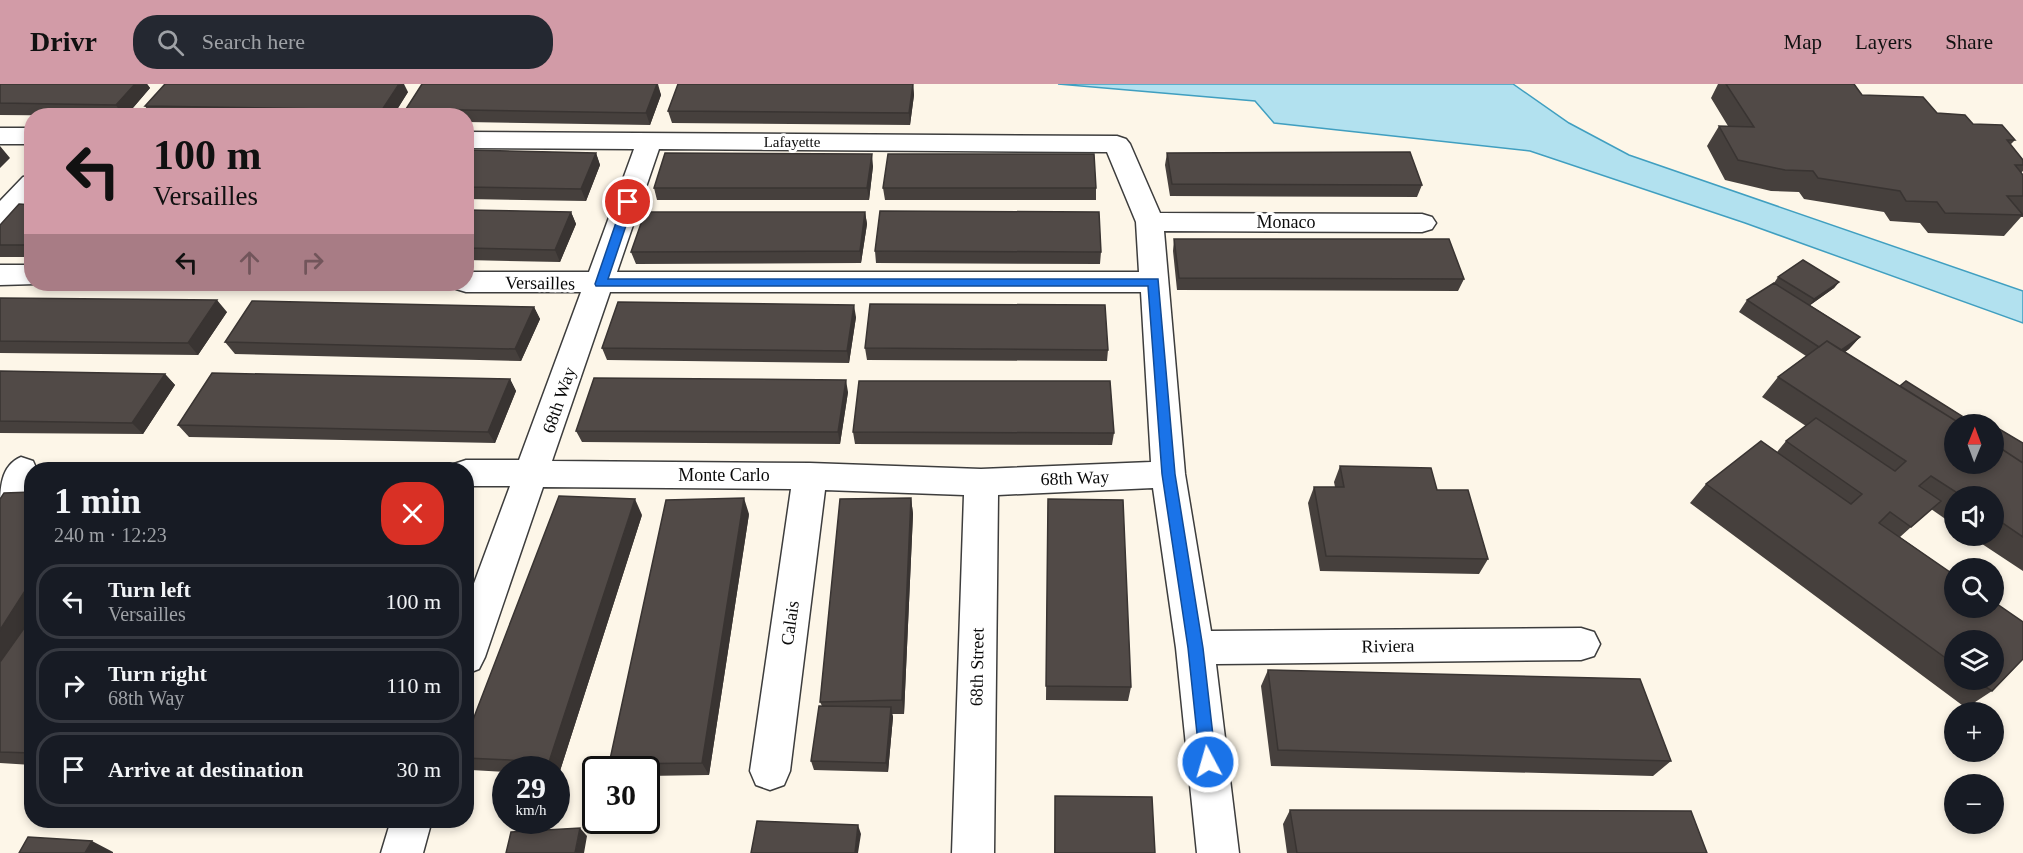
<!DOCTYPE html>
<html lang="en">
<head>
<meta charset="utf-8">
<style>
	body { margin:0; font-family:Georgia,serif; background:#242831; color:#f1f3f6; height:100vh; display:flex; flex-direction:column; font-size:22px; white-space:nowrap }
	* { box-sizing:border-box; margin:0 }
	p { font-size:20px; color:#9ea1a6 }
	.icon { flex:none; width:33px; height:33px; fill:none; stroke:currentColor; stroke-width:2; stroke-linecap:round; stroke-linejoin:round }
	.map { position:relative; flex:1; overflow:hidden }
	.drawer { position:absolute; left:24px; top:378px; width:450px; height:366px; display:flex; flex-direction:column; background:#171b24; border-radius:24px; box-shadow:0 3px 9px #0003 }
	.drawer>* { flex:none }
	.top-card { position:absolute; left:24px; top:24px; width:450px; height:183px; border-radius:24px; box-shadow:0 3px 9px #0003; background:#d29ba7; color:#111; overflow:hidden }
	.needle { width:39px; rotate:1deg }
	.controls { position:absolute; left:1944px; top:330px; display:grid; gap:12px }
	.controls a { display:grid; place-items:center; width:60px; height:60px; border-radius:50%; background:#171b24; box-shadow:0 3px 9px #0003; font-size:30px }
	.speed { position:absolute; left:492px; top:672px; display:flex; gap:12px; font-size:30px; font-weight:700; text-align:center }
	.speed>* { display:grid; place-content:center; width:78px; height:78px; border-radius:50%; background:#171b24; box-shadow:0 3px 9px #0003; line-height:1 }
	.speed small { font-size:15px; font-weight:400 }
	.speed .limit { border:3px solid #111; border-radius:9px; background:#fff; color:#111 }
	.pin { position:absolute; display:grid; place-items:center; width:51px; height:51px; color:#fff; margin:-26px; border:3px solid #fff; border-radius:50%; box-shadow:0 2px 6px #0007 }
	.me { position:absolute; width:66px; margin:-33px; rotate:354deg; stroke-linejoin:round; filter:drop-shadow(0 0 4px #0008) }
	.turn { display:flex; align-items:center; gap:21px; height:126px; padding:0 30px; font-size:27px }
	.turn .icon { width:78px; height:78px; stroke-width:2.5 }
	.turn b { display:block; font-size:42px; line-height:51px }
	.lanes { display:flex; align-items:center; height:57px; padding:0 30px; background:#0003; justify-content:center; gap:30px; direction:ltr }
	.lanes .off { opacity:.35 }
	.round { display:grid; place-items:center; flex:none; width:63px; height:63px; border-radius:24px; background:#242831 }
	.summary { display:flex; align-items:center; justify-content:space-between; height:102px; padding:0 30px }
	h1 { font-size:36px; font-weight:800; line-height:45px }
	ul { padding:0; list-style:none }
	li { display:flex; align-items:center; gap:18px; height:75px; margin:0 12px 9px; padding:0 18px; border:3px solid #363941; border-radius:24px }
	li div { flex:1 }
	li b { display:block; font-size:22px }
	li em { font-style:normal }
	header { display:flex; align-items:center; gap:36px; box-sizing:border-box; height:84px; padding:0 30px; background:#d29ba7; color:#111 }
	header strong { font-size:28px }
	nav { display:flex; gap:33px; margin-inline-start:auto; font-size:21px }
	.search { width:420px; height:54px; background:#242831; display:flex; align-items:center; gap:15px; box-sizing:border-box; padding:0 21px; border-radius:24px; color:#9ea1a6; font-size:22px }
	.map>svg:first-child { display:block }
	.water { fill:#b2e1ef; stroke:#409fc0; stroke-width:1.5 }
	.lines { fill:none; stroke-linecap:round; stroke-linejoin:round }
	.minor-casing { stroke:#3d3d3d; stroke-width:3 }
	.minor { fill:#fff; fill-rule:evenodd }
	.wall { fill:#46403d; fill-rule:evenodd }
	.shaded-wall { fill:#393432 }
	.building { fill:#514a47; stroke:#393432; stroke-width:1.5 }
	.route { fill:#1a73e8; stroke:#114b97; stroke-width:1.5 }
	.labels { text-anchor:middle; stroke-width:6; stroke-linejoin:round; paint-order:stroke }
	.far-street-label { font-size:15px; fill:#0a0a0a; stroke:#fff }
	.street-label { font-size:18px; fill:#0a0a0a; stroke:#fff }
</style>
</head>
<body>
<header>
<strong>Drivr</strong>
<div class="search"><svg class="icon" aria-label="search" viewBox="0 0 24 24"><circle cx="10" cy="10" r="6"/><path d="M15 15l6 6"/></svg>Search here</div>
<nav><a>Map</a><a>Layers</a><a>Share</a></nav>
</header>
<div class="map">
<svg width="2023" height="769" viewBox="0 0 2023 769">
	<rect width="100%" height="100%" fill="#fdf6e8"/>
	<path class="water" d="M1058,0h455l56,39 60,32 394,136v32l-278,-100 -215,-72 -256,-28 -19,-22z"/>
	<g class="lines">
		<g class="minor-casing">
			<path id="minor" d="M0,44h32v16h-32z
				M466,48l651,4 9,3 4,5 30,69 262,1 10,3 4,6 -4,6 -10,3 -258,-1 21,243 26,157 370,-3 13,4 6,12 -6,12 -13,4 -365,4 23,189h-42l-21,-205 -23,-160 -155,7 -4,358h-42l12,-358 -139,-5 -35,281 -6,14 -14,5 -14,-5 -6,-14 41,-282 -248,-2 -58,170 -6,12 -13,5v-69l44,-119h-44v-16h-15l3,-6 12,-4h53l62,-168h-115l-10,-3 -3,-5h13v-12h123l45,-123 -168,-1zM659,65l448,3 29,70 3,50h-522zM610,208h531l10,170 -170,7 -171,-6 -258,-2z
				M32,91v24l-22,24 -10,3v-25l23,-24z
				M0,181h32v19h4l-36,1z
				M21,373l12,4 4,9h-5c0,18 -15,37 -32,43 0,-24 0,-47 21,-56z
				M391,736h41l-9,33h-42z"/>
		</g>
		<use href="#minor" class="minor"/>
	</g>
	<path class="wall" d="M0,0h147l3,4 -24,28 -126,-1z
		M422,0h236l3,11 -11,30 -184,-3v-6h-56l-4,-7z
		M913,0l1,11 -4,30 -238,-2 -4,-12z
		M1718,0h136l8,11 75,18 36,11 42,16 -5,5 13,15v11l-2,2 2,2v42h-2l-17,19 -76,-3 -8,-10 -30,-2 -6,-9 -80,-13 -5,-7 -28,-1 -46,-11 -18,-34 12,-20h9l-17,-28z
		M408,8l-15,24h-242l-6,-10z
		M466,66l130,3 4,12 -14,36 -120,-2z
		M1167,69l255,32 -5,12 -247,-1 -5,-31z
		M873,82l-4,34h-212l-3,-12z
		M883,104h213v12h-211z
		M32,121v52h-32v-32z
		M466,126l105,2 5,12 -16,38 -94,-2z
		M865,128l2,12 -6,39 -225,1 -5,-12z
		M1174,155l290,40 -6,12 -281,-1 -4,-39z
		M875,167l226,1 -1,12 -224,-1z
		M1803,176l36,22 -5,6 -24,17 50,32 -11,12 -4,3 55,34 6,-5 56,35 -6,6 5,2h-7v40h40v-38l29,17v128l-53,-35h24v-40h-40v29l-23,-16 -31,28 54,38v33h40v-6l29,20v37l-31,32 -26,17 -276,-205 16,-19 55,-43 16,11 9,-11 20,-15 -44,-29 16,-20 28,-21 -67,-44 8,-12 27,-17 4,-6zM1954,556h40v40h-40z
		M0,214l227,14 -29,43 -198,-2z
		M534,223l6,12 -19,42 -286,-7 -10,-12z
		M856,233l-7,46 -242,-3 -5,-12z
		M865,264l243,2 -1,11 -240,-1z
		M0,287l165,3 10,11 -32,49 -143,-1z
		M510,295l6,12 -21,52 -306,-6 -11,-12z
		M848,308l-8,52 -258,-2 -6,-11z
		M853,348l261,1 -2,12 -257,-1z
		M1340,382l97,24 51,69 -9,15 -159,-3 -12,-68 6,-16h21l-1,-5z
		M32,408v273l-32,-2v-264z
		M911,414l2,16 -9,200h-12l1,3 -5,55 -74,-2 -3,-9 11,-55 -2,-4z
		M1048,415l83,188 -3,14 -82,-1z
		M749,430l-40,261 -63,1v-6h-33l-4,-6z
		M642,431l-83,259h-3v-4h-50v2l-35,-2 -5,-5v-27z
		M1268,586l403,91 -18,15 -382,-10 -10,-80z
		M1055,712l100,57h-101z
		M1290,726l417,43h-420l-4,-29z"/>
	<path class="shaded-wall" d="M135,0h12l3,4 -24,28h-3l-7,-11z
		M399,0h5l4,8 -15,24h-8l-3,-6z
		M657,0l4,11 -11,30 -4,-12z
		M913,0l1,11 -4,30 -1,-12z
		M0,62l10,12 -10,10z
		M596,69l4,12 -14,36 -5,-12z
		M872,70l1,12 -4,34 -2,-12z
		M571,128l5,12 -16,38 -5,-12z
		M865,128l2,12 -6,39 -1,-12z
		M1839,198l-5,6 -25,18 5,-7z
		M217,216l10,12 -29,43 -10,-12z
		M854,221l2,12 -7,46 -2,-12z
		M534,223l6,12 -19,42 -6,-12z
		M1860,253l-11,12 -26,19 10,-12z
		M165,290l10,11 -32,49 -11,-11z
		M510,295l6,12 -21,52 -7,-11z
		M846,296l2,12 -8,52 -2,-12z
		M744,414l5,16 -40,261 -7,-12z
		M911,414l2,16 -9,200 -2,-14z
		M635,415l7,16 -83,259 -3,-4h-1l-6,-8z
		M466,425l4,5 -4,8z
		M32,496v47l-32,52v-49z
		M891,623l2,10 -5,55 -2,-9z
		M858,741l3,9 -3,19h-3z
		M580,744l7,8 -3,17h-9z
		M92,757l21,11v1h-28z"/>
	<path class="building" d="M0,0h135l-19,21 -116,-2z
		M165,0h234l-17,26 -237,-4z
		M422,0h235l-11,29 -240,-4z
		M678,0h235l-4,29 -241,-2z
		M1726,0h128l8,11 61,2 14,16 28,2 8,9 29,1 13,15h-8l16,20v5h-8l8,10v21h-16l16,19 -78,-2 -8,-11 -31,-1 -6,-10 -82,-13 -5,-7 -28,-1 -47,-10 -19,-34 35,1z
		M466,66l130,3 -15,36 -115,-2z
		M1410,68l12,33 -250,-1 -5,-31z
		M665,69l207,1 -5,34h-213z
		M888,70h206l2,34h-213z
		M19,120l13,1v40h-32v-20z
		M466,126l105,2 -16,38 -89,-2z
		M880,127l219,1 2,40 -226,-1z
		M645,128h220l-5,39 -229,1z
		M1174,155h275l15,40 -285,-1z
		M1803,176l36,22 -25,17 -36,-22z
		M1774,199l86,54 -19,13 -14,-9 -8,6 -72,-47z
		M0,214l217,2 -29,43 -188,-2z
		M252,217l282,6 -19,42 -290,-7z
		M618,218l236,3 -7,46 -245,-3z
		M870,220l235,1 3,45 -243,-2z
		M1827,257l134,83h-7v40h40v-20l29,19v74l-29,-20v-21h-32l-31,-20 -12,10 22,15 -30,26 -21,-15 -11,11 75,52v33h40v-6l29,20v37l-31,32 -17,-11h19v-40h-40v24l-248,-180 55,-43 90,63 11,-10 -76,-53 30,-23 79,53 11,-10 -128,-84z
		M0,287l165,3 -33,49 -132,-2z
		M212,289l298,6 -22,53 -310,-7z
		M594,294l252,2 -8,52 -262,-1z
		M859,297h251l4,52 -261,-1z
		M1906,297l56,35 -6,5 -56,-35z
		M1986,337l6,3h-9z
		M1994,342l29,17v20l-29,-19z
		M1340,382l91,2 6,22h31l20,69 -162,-3 -12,-69h30z
		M32,408v88l-32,50v-131l4,-6z
		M559,412l76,3 -86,263 -83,-4v-20z
		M744,414l-42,265 -93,1 57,-264z
		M911,414l-9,202 -82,2 20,-203z
		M1048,415l75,1 8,187 -85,-1z
		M32,533v136l-32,-1v-90z
		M1268,586l372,9 31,82 -393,-11z
		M819,622l72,1 -5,56 -75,-2z
		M1055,712l97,1 3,56h-100z
		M1290,726l401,1 16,42h-410z
		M757,737l101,4 -3,28h-104z
		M580,744l-5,25h-69l5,-21z
		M28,753l64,4 -7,12h-66z"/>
	<path class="route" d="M628,115l6,3 -26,77h550l17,195 28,174 13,114 -2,5 -6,3 -6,-3 -2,-5 -12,-114 -26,-174 -14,-188h-552l-1,-2 28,-82z"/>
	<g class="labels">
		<g class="far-street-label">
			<text x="792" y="63">Lafayette</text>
		</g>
		<g class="street-label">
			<text x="1286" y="144">Monaco</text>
			<text transform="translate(540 199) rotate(1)" y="6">Versailles</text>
			<text transform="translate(559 316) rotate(-71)" y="6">68th Way</text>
			<text x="724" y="397">Monte Carlo</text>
			<text transform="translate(1075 394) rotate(-2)" y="6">68th Way</text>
			<text transform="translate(790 539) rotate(-82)" y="6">Calais</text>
			<text transform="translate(1388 562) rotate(-1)" y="6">Riviera</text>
			<text transform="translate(977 583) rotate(-89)" y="6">68th Street</text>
		</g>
	</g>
</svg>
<div class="controls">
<a><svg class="needle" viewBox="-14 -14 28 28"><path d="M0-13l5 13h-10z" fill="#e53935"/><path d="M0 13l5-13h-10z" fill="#9ea1a6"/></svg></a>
<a><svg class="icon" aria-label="sound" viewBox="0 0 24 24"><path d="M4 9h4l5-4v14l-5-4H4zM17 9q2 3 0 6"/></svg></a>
<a><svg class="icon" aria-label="search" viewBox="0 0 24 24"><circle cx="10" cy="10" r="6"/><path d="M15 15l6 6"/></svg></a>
<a><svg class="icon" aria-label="layers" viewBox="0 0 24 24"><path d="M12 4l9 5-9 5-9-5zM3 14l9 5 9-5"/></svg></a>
<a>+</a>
<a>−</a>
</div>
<div class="speed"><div>29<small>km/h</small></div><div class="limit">30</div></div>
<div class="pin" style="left:628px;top:118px;background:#d93025"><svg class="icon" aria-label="arrive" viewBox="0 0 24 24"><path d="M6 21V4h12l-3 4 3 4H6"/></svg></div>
<svg class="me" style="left:1208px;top:678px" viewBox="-20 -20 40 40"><circle r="17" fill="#1a73e8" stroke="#fff" stroke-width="3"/><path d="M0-11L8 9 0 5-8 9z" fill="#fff"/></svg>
<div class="top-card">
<div class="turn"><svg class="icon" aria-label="left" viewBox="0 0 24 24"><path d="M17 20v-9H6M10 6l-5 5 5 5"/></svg><div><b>100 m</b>Versailles</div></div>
<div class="lanes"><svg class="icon" aria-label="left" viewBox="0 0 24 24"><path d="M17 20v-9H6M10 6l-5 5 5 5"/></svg><svg class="icon off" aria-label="ahead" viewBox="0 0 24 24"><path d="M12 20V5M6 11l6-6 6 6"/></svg><svg class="icon off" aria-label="right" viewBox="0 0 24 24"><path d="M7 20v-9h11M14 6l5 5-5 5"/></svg></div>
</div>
<section class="drawer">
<div class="summary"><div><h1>1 min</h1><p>240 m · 12:23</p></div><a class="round" style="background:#d93025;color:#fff"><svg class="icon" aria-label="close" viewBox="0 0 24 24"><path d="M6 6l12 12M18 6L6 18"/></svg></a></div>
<ul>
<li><svg class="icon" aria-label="left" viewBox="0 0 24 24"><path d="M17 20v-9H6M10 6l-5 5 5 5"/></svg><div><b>Turn left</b><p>Versailles</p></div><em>100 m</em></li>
<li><svg class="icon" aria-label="right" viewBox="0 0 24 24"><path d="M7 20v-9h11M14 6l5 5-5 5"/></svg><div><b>Turn right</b><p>68th Way</p></div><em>110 m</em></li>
<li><svg class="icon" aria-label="arrive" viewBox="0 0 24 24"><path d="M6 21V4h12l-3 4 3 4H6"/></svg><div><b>Arrive at destination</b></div><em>30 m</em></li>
</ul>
</section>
</div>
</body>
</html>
